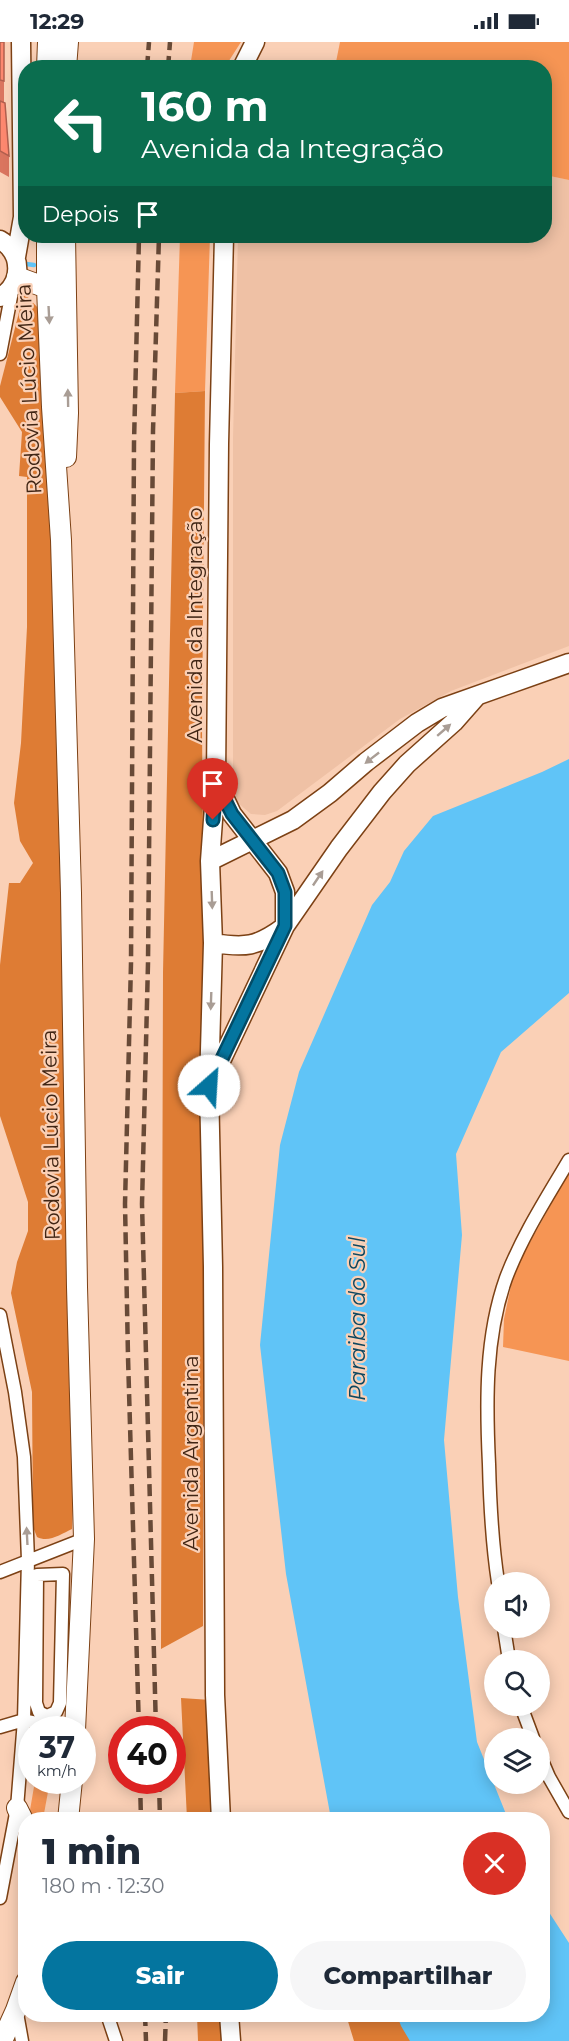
<!DOCTYPE html>
<html lang="pt">
<head>
<meta charset="utf-8">
<style>
	body { margin:0; font-family:Montserrat,sans-serif; background:#f6f6f7; color:#1f2937; height:100vh; display:flex; flex-direction:column; font-size:22px; white-space:nowrap }
	* { box-sizing:border-box; margin:0 }
	p { font-size:20px; color:#747a83 }
	.icon { flex:none; width:33px; height:33px; fill:none; stroke:currentColor; stroke-width:2; stroke-linecap:round; stroke-linejoin:round }
	.map { position:relative; flex:1; overflow:hidden }
	.drawer { position:absolute; left:18px; top:1770px; width:532px; height:210px; display:flex; flex-direction:column; background:#fff; border-radius:24px; box-shadow:0 3px 15px #0003 }
	.drawer>* { flex:none }
	.guide { position:absolute; left:18px; top:18px; width:534px; height:183px; border-radius:24px; box-shadow:0 3px 15px #0003; background:#0b6e4f; color:#fff; overflow:hidden }
	.fabs { position:absolute; left:484px; top:1530px; display:grid; gap:12px }
	.fabs a { display:grid; place-items:center; width:66px; height:66px; border-radius:50%; background:#fff; box-shadow:0 3px 15px #0003; font-size:30px }
	.speed { position:absolute; left:18px; top:1674px; display:flex; gap:12px; font-size:30px; font-weight:700; text-align:center }
	.speed>* { display:grid; place-content:center; width:78px; height:78px; border-radius:50%; background:#fff; box-shadow:0 3px 15px #0003; line-height:1 }
	.speed small { font-size:15px; font-weight:400 }
	.speed .limit { border:9px solid #d22; background:#fff; color:#111 }
	.pin { position:absolute; display:grid; place-items:center; width:51px; height:51px; color:#fff; margin:-62px -26px; border-radius:50% 50% 50% 0; rotate:-45deg; box-shadow:0 0 6px #0007 }
	.pin .icon { rotate:45deg }
	.me { position:absolute; width:66px; margin:-33px; rotate:26deg; stroke-linejoin:round; filter:drop-shadow(0 0 4px #0008) }
	.turn { display:flex; align-items:center; gap:21px; height:126px; padding:0 24px; font-size:27px }
	.turn .icon { width:78px; height:78px; stroke-width:2.5 }
	.turn b { display:block; font-size:42px; line-height:51px }
	.then { display:flex; align-items:center; height:57px; padding:0 24px; background:#0003; gap:12px; font-size:22px }
	.round { display:grid; place-items:center; flex:none; width:63px; height:63px; border-radius:32px; background:#f6f6f7 }
	.overview { display:flex; align-items:center; justify-content:space-between; height:102px; padding:0 24px }
	h1 { font-size:36px; font-weight:800; line-height:45px }
	.action { display:flex; gap:12px; margin-top:auto; padding:12px 24px }
	.action a { flex:1; height:69px; border-radius:36px; background:#04759f; color:#fff; font-size:24px; font-weight:800; line-height:69px; text-align:center }
	.action a+a { background:#f6f6f7; color:#1f2937 }
	.status { display:flex; justify-content:space-between; align-items:center; height:42px; padding:0 30px; background:#fff; direction:ltr }
	.status svg { height:16px; fill:currentColor }
	.map>svg:first-child { display:block }
	.built { fill:#efc1a5 }
	.green { fill:#f69554 }
	.forest { fill:#de7c34 }
	.water { fill:#60c4f7 }
	.lines { fill:none; stroke-linecap:round; stroke-linejoin:round }
	.stream { stroke:#60c4f7; stroke-width:4.5 }
	.street-casing { stroke:#7c4115; stroke-width:15 }
	.secondary-casing { stroke:#7c4115; stroke-width:21 }
	.primary-casing { stroke:#7c4115; stroke-width:22 }
	.street { stroke:#fff; stroke-width:12 }
	.secondary { stroke:#fff; stroke-width:18 }
	.primary { stroke:#fff; stroke-width:20 }
	.rail { stroke:#684a37; stroke-width:4.5; stroke-dasharray:12 6; stroke-linecap:butt }
	.wall { fill:#da755f }
	.building { fill:#fd886f; stroke:#b15f4e; stroke-width:1.5 }
	.oneway { fill:#a99d95 }
	.route-casing { stroke:#034c67; stroke-width:15 }
	.route { stroke:#04759f; stroke-width:10 }
	.labels { text-anchor:middle; stroke-width:4.5; stroke-linejoin:round; paint-order:stroke }
	.street-label { font-size:21px; fill:#402514; stroke:#fad0b6 }
	.water-label { font-size:22px; font-style:italic; fill:#0d4760; stroke:#fad0b6 }
</style>
</head>
<body>
<div class="status"><b>12:29</b><svg viewBox="0 0 49 12"><path d="M0 12V9h3v3zM5 12V6h3v6zM10 12V3h3v9zM15 12V0h3v12zM26 1h20v11H26zM47 4h2v5h-2z"/></svg></div>
<div class="map">
<svg width="569" height="1999" viewBox="0 0 569 1999">
	<rect width="100%" height="100%" fill="#fad0b6"/>
	<path class="built" d="M545,133l24,5v466l-118,45 -51,28 -123,92 -12,4 -14,-1 -13,-11 -5,-17v-347l5,-203h306z"/>
	<path class="green" d="M194,0h47l-16,25h-35z
		M340,0h229v138l-24,-5 -1,-107 -209,-1z
		M180,194h30l-5,155 -30,2z
		M569,1130v189l-66,-14 1,-28 10,-48z
		M35,1739h15l-7,38h-10l-3,-9z"/>
	<path class="forest" d="M24,251l15,16 12,212 9,294 13,681 -1,33c-11,5 -23,14 -35,8l-4,-10 -1,-135 -21,-99 6,-31 11,-31v-29l-28,-86v-151l9,-82h11l13,-20 -13,-22 -6,-38 7,-60 6,-116v-150l-8,-1 3,-44 -22,-35v-11z
		M205,349l-3,338 2,233 -1,664 -42,23 2,-676 12,-580z
		M181,1656l30,2 3,119h-27z
		M197,1973h23l2,26h-24z
		M346,1973h98l16,26h-106z"/>
	<path class="water" d="M569,717v234l-68,59 -45,102 6,81 -18,205 14,157 19,145 31,77h-177l-45,-245 -26,-229 20,-200 19,-73 73,-167 18,-23 14,-31 29,-35 109,-44z
		M543,1861l26,40v98h-159l-9,-15 -4,-11 146,-1z"/>
	<g class="lines">
		<path class="stream" d="M26,222l8,1"/>
		<g class="street-casing">
			<path id="street" d="M0,312l13,-68
				M0,1273l15,77 9,65 4,103 -4,160 -7,88 -17,90
				M0,1530l84,-33
				M63,1532l-3,129 -4,9 -9,4 -8,-4 -3,-9 1,-128z
				M498,1540c-6,-39 -8,-78 -9,-118 -3,-62 -4,-127 17,-186 16,-42 40,-79 63,-118
				M504,1586l5,32
				M521,1664l12,32
				M0,1685l24,-7 44,10
				M540,1714l9,21 20,35
				M17,1971l5,28
				M107,1972l9,27"/>
		</g>
		<g class="secondary-casing">
			<path id="secondary" d="M242,26l13,-26
				M0,198c23,13 23,44 0,57
				M16,215l7,-40 -2,-175
				M218,742l14,30 46,59 7,19v34
				M210,819l83,-41 37,-27 36,-31 51,-39 25,-15 127,-45
				M213,901c32,5 44,4 71,-16
				M211,1040l74,-156 54,-78 43,-56 25,-28 47,-42 22,-25
				M221,1778l-6,-125 -2,-428 -4,-181 4,-143 -3,-82 6,-82 3,-335 5,-208
				M229,1972l2,27"/>
		</g>
		<g class="primary-casing">
			<path id="primary" d="M47,26l1,-26
				M66,26l2,-26
				M47,194v52l5,119 9,133 10,353 6,394 7,252 -9,191
				M65,194l3,177 -2,44
				M17,235l30,11
				M17,1766l9,18
				M68,1778l4,-40
				M2,1999l14,-31 10,-28"/>
		</g>
		<use href="#street" class="street"/>
		<use href="#secondary" class="secondary"/>
		<use href="#primary" class="primary"/>
		<path class="rail" d="M147,26l2,-26
			M168,26l2,-26
			M139,1688l-11,-373 -3,-153 6,-241 3,-520 5,-207
			M156,1688l-14,-526 6,-241 5,-532 6,-195
			M140,1738l1,40
			M159,1738l1,40
			M145,1972l1,27
			M165,1999l1,-27"/>
	</g>
	<path class="wall" d="M0,0h4v60l5,54v21l-9,-5z"/>
	<path class="building" d="M0,0h4v39l-4,-1z
		M0,59l5,2 4,53 -9,-5z"/>
	<defs><path id="oneway-solid" d="M-6-.8H1V-3.2L6.5 0L1 3.2V.8H-6Z" transform="scale(1.5)"/></defs>
	<g class="oneway">
		<use href="#oneway-solid" transform="translate(49 273) rotate(87)"/>
		<use href="#oneway-solid" transform="translate(68 356) rotate(-91)"/>
		<use href="#oneway-solid" transform="translate(444 688) rotate(-41)"/>
		<use href="#oneway-solid" transform="translate(372 716) rotate(142)"/>
		<use href="#oneway-solid" transform="translate(318 836) rotate(-56)"/>
		<use href="#oneway-solid" transform="translate(212 858) rotate(88)"/>
		<use href="#oneway-solid" transform="translate(211 959) rotate(92)"/>
		<use href="#oneway-solid" transform="translate(27 1494) rotate(-93)"/>
	</g>
	<g class="lines">
		<g class="route-casing">
			<path id="route" d="M209,1044l76,-160v-34l-7,-19 -46,-59 -10,-20 -6,-15 -3,41"/>
		</g>
		<use href="#route" class="route"/>
	</g>
	<g class="labels">
		<g class="street-label">
			<text transform="translate(29 347) rotate(-93)" y="7">Rodovia Lúcio Meira</text>
			<text transform="translate(195 583) rotate(-90)" y="7">Avenida da Integração</text>
			<text transform="translate(51 1093) rotate(-91)" y="7">Rodovia Lúcio Meira</text>
			<text transform="translate(191 1411) rotate(-90)" y="7">Avenida Argentina</text>
		</g>
		<g class="water-label">
			<text transform="translate(357 1277) rotate(-90)" y="8">Paraiba do Sul</text>
		</g>
	</g>
</svg>
<div class="fabs">
<a><svg class="icon" aria-label="sound" viewBox="0 0 24 24"><path d="M4 9h4l5-4v14l-5-4H4zM17 9q2 3 0 6"/></svg></a>
<a><svg class="icon" aria-label="search" viewBox="0 0 24 24"><circle cx="10" cy="10" r="6"/><path d="M15 15l6 6"/></svg></a>
<a><svg class="icon" aria-label="layers" viewBox="0 0 24 24"><path d="M12 4l9 5-9 5-9-5zM3 14l9 5 9-5"/></svg></a>
</div>
<div class="speed"><div>37<small>km/h</small></div><div class="limit">40</div></div>
<div class="pin" style="left:213px;top:778px;background:#d93025"><svg class="icon" aria-label="arrive" viewBox="0 0 24 24"><path d="M6 21V4h12l-3 4 3 4H6"/></svg></div>
<svg class="me" style="left:209px;top:1044px" viewBox="-20 -20 40 40"><circle r="19" fill="#fff"/><path d="M0-13L10 11 0 6-10 11z" fill="#04759f"/></svg>
<div class="guide">
<div class="turn"><svg class="icon" aria-label="left" viewBox="0 0 24 24"><path d="M17 20v-9H6M10 6l-5 5 5 5"/></svg><div><b>160 m</b>Avenida da Integração</div></div>
<div class="then">Depois<svg class="icon" aria-label="arrive" viewBox="0 0 24 24"><path d="M6 21V4h12l-3 4 3 4H6"/></svg></div>
</div>
<section class="drawer">
<div class="overview"><div><h1>1 min</h1><p>180 m · 12:30</p></div><a class="round" style="background:#d93025;color:#fff"><svg class="icon" aria-label="close" viewBox="0 0 24 24"><path d="M6 6l12 12M18 6L6 18"/></svg></a></div>
<div class="action"><a>Sair</a><a>Compartilhar</a></div>
</section>
</div>
</body>
</html>
